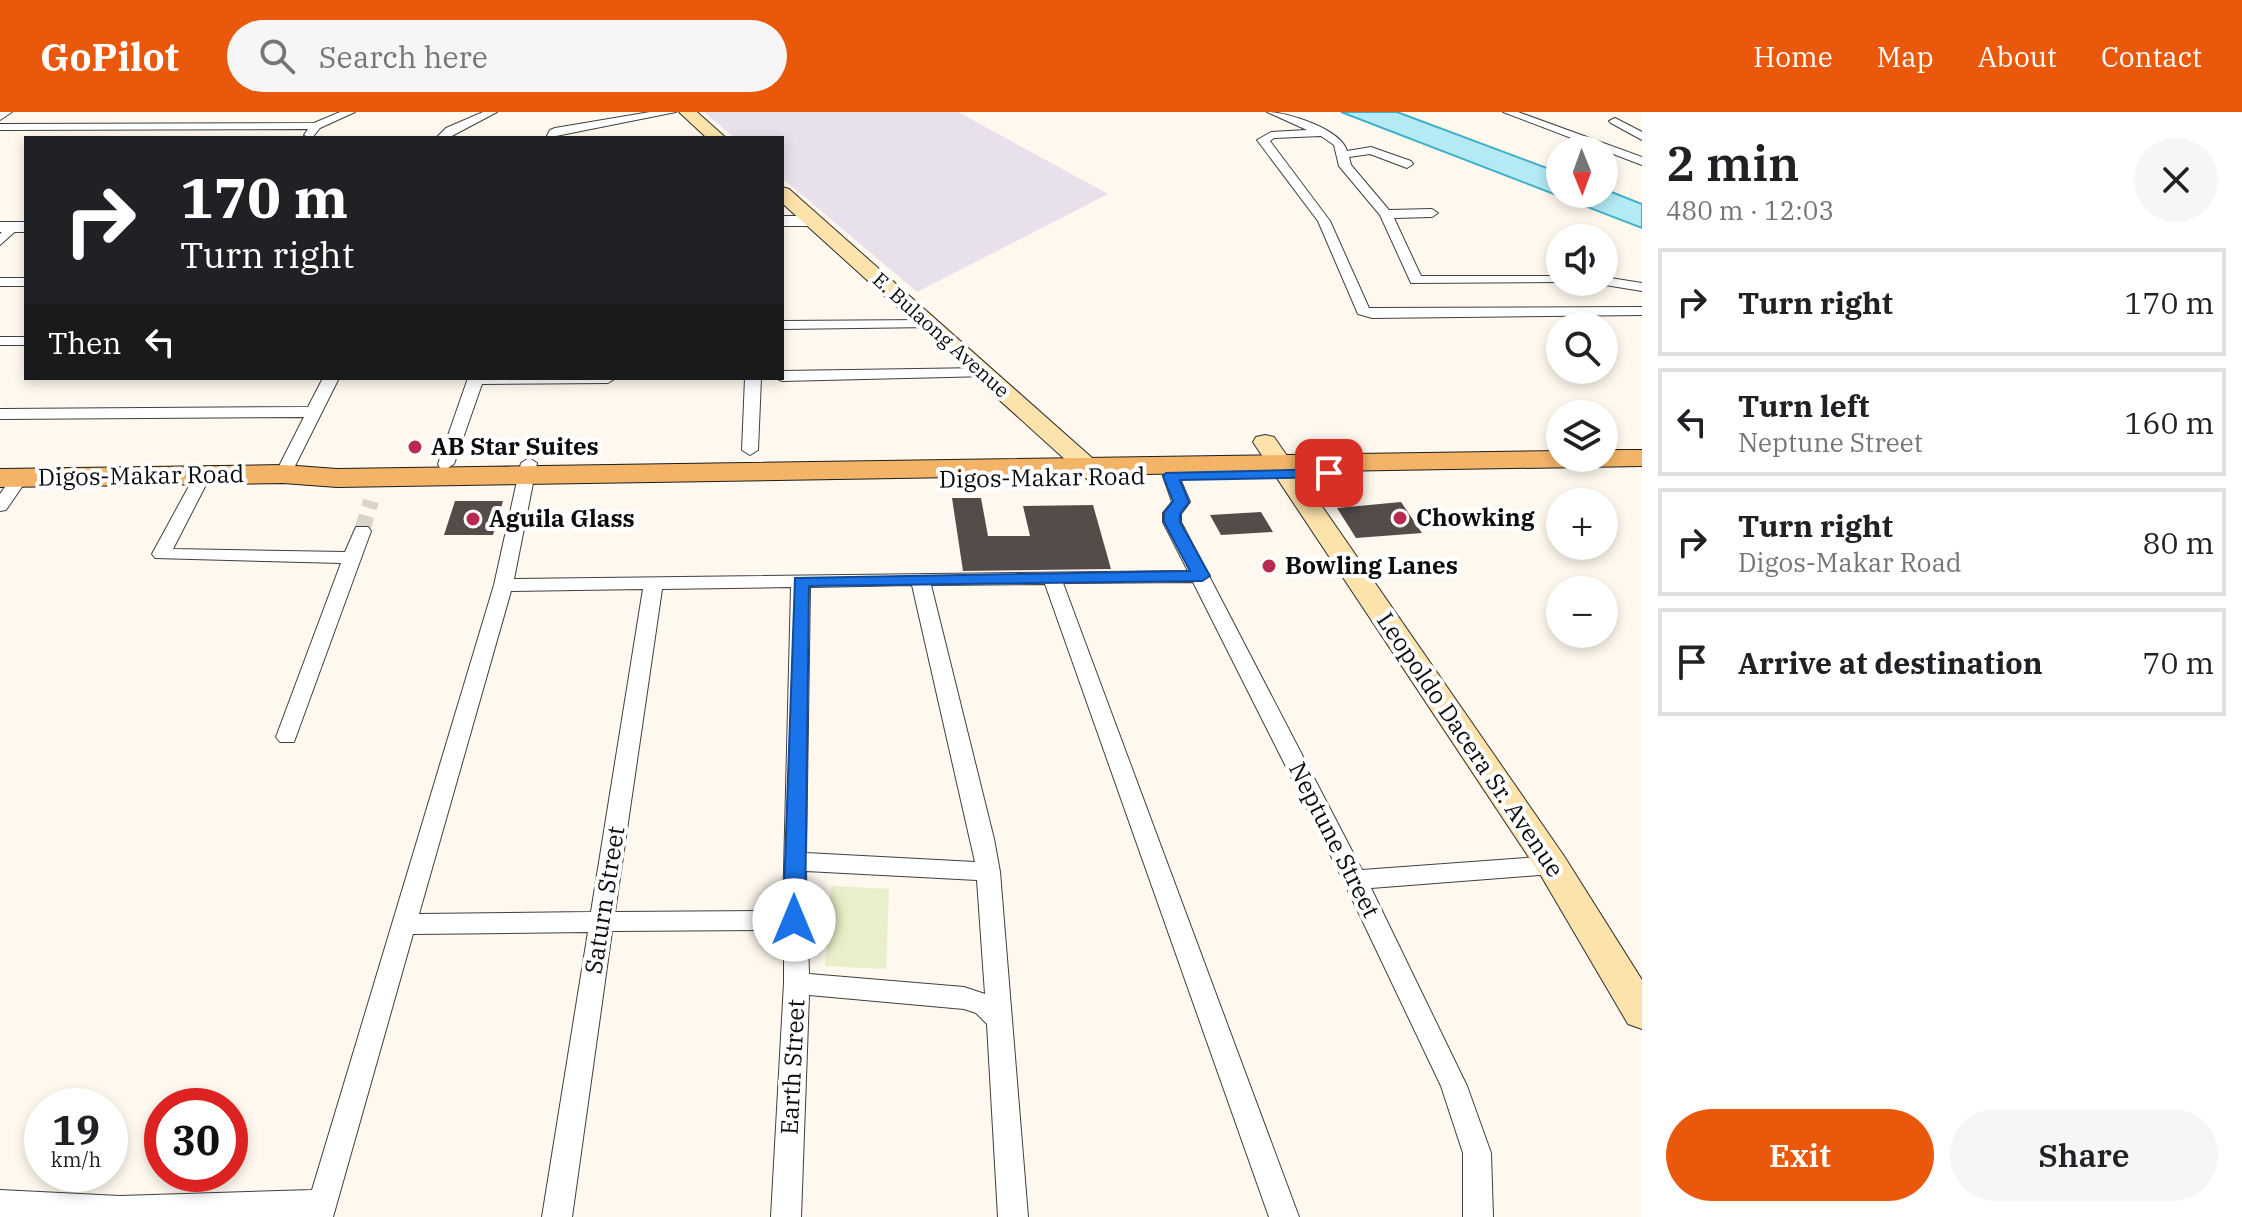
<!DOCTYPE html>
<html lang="en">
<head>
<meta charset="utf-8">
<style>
	body { margin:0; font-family:"IBM Plex Serif",serif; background:#f6f6f6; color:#202124; height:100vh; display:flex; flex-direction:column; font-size:30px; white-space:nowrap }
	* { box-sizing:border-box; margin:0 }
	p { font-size:26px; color:#757577 }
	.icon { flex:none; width:44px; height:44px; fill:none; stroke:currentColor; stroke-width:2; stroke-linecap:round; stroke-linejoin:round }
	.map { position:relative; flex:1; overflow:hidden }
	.details { display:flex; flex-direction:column; background:#fff; width:600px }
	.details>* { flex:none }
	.hud { position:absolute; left:24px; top:24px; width:760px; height:244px; border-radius:0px; box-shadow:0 4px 12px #0003; background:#202124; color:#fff; overflow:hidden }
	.needle { width:52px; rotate:179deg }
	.fabs { position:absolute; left:1546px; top:24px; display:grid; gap:16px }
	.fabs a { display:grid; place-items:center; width:72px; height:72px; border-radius:50%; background:#fff; box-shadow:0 4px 12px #0003; font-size:40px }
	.speed { position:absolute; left:24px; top:976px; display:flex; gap:16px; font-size:40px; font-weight:700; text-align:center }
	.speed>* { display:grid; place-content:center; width:104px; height:104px; border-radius:50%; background:#fff; box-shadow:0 4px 12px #0003; line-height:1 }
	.speed small { font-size:20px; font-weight:400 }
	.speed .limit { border:12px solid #d22; background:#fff; color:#111 }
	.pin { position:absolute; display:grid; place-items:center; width:68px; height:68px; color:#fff; margin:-34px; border-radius:16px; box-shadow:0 4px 12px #0006 }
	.me { position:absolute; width:88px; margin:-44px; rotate:0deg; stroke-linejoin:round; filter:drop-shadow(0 0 6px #0008) }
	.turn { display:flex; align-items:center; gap:28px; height:168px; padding:0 24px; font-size:36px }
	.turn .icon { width:104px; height:104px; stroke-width:2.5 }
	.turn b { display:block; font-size:56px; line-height:68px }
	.then { display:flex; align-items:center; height:76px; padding:0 24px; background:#0003; gap:16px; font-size:30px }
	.round { display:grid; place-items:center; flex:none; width:84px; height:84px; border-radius:42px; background:#f6f6f6 }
	.overview { display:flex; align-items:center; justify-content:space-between; height:136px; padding:0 24px }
	h1 { font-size:48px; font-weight:600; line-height:60px }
	.primary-button { display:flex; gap:16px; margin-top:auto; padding:16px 24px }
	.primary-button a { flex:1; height:92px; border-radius:48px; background:#ea580c; color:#fff; font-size:32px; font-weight:600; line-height:92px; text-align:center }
	.primary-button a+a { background:#f6f6f6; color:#202124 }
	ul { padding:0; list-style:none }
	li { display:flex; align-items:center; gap:24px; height:108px; margin:0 16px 12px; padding:0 8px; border:4px solid #e0e0e0; border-radius:0px }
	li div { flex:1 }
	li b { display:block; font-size:30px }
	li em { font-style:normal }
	header { display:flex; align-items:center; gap:48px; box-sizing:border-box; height:112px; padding:0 40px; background:#ea580c; color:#fff }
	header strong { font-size:38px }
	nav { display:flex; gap:44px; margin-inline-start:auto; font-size:28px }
	.search { width:560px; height:72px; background:#f6f6f6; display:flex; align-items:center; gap:20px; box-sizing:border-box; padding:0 28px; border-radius:44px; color:#757577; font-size:30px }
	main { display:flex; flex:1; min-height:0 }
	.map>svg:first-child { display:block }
	.industrial { fill:#e8e1ec }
	.pitch { fill:#eaefca }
	.water { fill:#b4eaf4; stroke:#3eafc8; stroke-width:2 }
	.building { fill:#554c4a }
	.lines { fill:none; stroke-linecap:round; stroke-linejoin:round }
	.minor-tunnel { stroke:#dad5cc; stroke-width:16; stroke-dasharray:16 8; stroke-linecap:butt }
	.minor-casing { stroke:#404040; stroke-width:2 }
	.tertiary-casing { stroke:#404040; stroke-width:2 }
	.secondary-casing { stroke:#2f2f2f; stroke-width:2 }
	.primary-casing { stroke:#1e1e1e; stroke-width:2 }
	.minor { fill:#fff; fill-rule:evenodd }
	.tertiary { fill:#fff; fill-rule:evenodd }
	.secondary { fill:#fce2ab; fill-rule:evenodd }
	.primary { fill:#f4b468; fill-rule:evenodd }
	.route { fill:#1a73e8; stroke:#114b97; stroke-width:2 }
	.poi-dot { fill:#b82a4f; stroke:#fff; stroke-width:3 }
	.labels { text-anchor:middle; stroke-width:8; stroke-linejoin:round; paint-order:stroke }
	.far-street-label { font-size:20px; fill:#0d0d0d; stroke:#fff }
	.poi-label { font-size:24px; font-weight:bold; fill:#0d0d0d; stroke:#fff; text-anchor:start }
	.street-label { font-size:24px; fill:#0d0d0d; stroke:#fff }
</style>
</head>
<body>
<header>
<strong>GoPilot</strong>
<div class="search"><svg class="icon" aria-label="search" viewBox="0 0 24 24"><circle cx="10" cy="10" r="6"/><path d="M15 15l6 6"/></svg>Search here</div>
<nav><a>Home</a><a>Map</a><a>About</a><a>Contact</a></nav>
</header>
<main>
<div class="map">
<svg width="1642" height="1105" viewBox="0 0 1642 1105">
	<rect width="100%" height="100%" fill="#fef8ee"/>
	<path class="industrial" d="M704,0h254l150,82 -191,98 -135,-114v-40h-47z"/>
	<path class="pitch" d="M831,774l58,3 -3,80 -61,-3z"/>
	<path class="water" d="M1341,0h56l163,61v21h44v-5l38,15v24z"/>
	<path class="building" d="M952,386h29l7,38h42l-7,-30 70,-1 18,64 -148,2z
		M455,389h48l-10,34h-49z
		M1401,390l21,31 -66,5 -19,-30z
		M1261,400l12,20 -52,3 -11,-20z"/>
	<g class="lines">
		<path class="minor-tunnel" d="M362,419l9,-30"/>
		<g class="minor-casing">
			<path id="minor" d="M340,0h15l-35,16 -8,10 -8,-3 4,-6 -308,1v-6l314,-1z
				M483,0h14l-49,26h-12l10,-10z
				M650,0h26l-130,26 4,-8 5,-2z
				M1267,0c20,0 74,17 80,39l24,-4 40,14 2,3 -6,4 -37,-14 -21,3 2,8 38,45 43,-1 6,4 -6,4 -38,1 27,58h139v6h5l-154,1 -31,-68 -41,-49 -5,-21 -13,-9 -47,2 -4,3 60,80 39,87 273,-1v8l-270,3 -14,-4 -40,-93 -61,-81 14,-8 36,-2z
				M1503,0h15l124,45v8z
				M1615,6l27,14v8l-31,-17 -2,-2z
				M9,112l11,3 -20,18v-11z
				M1604,165l38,6v8l-43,-7 5,-2z
				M0,166h26v8h-26z
				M928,208l7,4 -2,3 -151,2v-8z
				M0,225h26v8h-26z
				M984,256l5,2v6l-207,5 -6,-3h6v-7z
				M323,266h16l-48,96 -8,5 -8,-5 29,-57 -304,2v-10l308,-2z
				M468,266h148l-8,5 -126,1 -28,80 -8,5 -6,-1 -2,-4z
				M745,266h16l-3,72 -8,5 -8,-5z
				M529,346l8,5 -23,116 674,-8 -25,-49v-9l9,-11 -9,-26 2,-4h12l13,30 -9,12v8l181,348 190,-14 8,3 4,6 -4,6 -8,3 -181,14 96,198 24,67 2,64h-30v-64l-22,-67 -98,-206 -150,-298 -130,1 236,634h-30l-224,-633 -114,1 63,254 6,33 28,345h-30l-11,-193 -11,-11 -12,-4 -155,-14 -8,222h-30l13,-234v-53l-172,1 -40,286h-30l46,-285 -175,2 -80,283h-333v-27l120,6 192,-6 182,-605 27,-122zM912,473l63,277 -169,-9 4,-266zM791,475l-8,324 -168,1 47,-323zM643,477l-52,323 -172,2 92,-323zM806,759l171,9 8,114 -21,-7 -155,-13z
				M203,358l8,5 -38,74 172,3 11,-25h12l3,4 -77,211h-14l-4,-5 65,-174 -186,-5 -3,-4 43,-79z
				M20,361l8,5 -22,32 -6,1v-17l14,-20z"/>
		</g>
		<g class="tertiary-casing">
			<path id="tertiary" d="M0,0h12l-12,8z
				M782,104h33l8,5 -8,5h-33z
				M0,110h26v10h-26z"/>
		</g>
		<g class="secondary-casing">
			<path id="secondary" d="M679,0h18l29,26h-19z
				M782,75l7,2 319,283 4,5 -4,5h-18l-308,-279z
				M1265,323l9,2 290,419 78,124v49l-14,-5 -88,-150 -287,-432 3,-5z"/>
		</g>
		<g class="primary-casing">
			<path id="primary" d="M1604,338h38v16l-1305,21 -54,-4 -283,4v-18l283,-4 54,4 1223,-18v7h44z"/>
		</g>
		<use href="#minor" class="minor"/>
		<use href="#tertiary" class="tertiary"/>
		<use href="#secondary" class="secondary"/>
		<use href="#primary" class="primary"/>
	</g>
	<path class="route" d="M1329,357l8,4 -3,4 -154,3 9,22 -9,12v8l30,54 -8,5 -393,5 -4,334 -3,7 -8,2 -8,-2 -3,-7 12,-342 395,-7 -26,-49v-9l9,-12 -10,-25 3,-3z"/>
	<g class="poi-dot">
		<circle cx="415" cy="335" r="8"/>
		<circle cx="1400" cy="406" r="8"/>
		<circle cx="473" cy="407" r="8"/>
		<circle cx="1269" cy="454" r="8"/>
	</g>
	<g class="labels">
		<g class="far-street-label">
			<text transform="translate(941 223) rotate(42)" y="7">E. Bulaong Avenue</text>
		</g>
		<g class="poi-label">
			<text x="431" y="343">AB Star Suites</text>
			<text x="1416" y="414">Chowking</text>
			<text x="489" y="415">Aguila Glass</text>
			<text x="1285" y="462">Bowling Lanes</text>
		</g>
		<g class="street-label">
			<text transform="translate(141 364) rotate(-1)" y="8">Digos-Makar Road</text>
			<text transform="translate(1042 366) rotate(-1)" y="8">Digos-Makar Road</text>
			<text transform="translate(1470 633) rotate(56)" y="8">Leopoldo Dacera Sr. Avenue</text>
			<text transform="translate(1334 728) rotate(63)" y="8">Neptune Street</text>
			<text transform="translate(605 788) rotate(-81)" y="8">Saturn Street</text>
			<text transform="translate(793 955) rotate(-87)" y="8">Earth Street</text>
		</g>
	</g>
</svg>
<div class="fabs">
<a><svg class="needle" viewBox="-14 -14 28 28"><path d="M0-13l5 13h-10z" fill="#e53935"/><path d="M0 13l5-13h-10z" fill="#757577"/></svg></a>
<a><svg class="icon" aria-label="sound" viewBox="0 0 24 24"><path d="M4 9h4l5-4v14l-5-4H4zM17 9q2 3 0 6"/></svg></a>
<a><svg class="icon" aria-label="search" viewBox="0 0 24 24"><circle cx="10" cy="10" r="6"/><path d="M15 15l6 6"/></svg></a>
<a><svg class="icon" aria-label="layers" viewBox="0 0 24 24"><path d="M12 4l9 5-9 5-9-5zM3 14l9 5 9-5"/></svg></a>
<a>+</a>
<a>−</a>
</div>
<div class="speed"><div>19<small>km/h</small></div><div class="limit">30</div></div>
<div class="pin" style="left:1329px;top:361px;background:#d93025"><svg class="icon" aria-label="arrive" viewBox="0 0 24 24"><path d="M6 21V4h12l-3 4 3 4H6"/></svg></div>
<svg class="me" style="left:794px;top:808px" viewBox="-20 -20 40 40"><circle r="19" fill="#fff"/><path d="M0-13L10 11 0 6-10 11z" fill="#1a73e8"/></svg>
<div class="hud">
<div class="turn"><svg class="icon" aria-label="right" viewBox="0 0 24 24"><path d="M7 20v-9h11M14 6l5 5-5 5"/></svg><div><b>170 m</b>Turn right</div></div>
<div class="then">Then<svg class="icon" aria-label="left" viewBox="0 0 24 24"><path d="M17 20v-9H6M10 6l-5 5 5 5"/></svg></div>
</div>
</div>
<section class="details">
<div class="overview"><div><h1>2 min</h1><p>480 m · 12:03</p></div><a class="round"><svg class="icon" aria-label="close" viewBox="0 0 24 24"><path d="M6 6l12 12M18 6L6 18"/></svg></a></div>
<ul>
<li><svg class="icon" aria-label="right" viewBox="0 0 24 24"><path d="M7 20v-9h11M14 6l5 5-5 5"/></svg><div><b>Turn right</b></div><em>170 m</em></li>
<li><svg class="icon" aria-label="left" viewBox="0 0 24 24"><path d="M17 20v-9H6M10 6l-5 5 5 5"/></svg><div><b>Turn left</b><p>Neptune Street</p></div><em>160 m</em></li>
<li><svg class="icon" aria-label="right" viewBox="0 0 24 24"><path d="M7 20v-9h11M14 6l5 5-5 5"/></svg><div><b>Turn right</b><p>Digos-Makar Road</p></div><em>80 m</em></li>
<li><svg class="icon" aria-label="arrive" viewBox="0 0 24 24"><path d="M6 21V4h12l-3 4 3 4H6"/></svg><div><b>Arrive at destination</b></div><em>70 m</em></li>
</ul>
<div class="primary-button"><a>Exit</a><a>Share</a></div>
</section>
</main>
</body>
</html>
